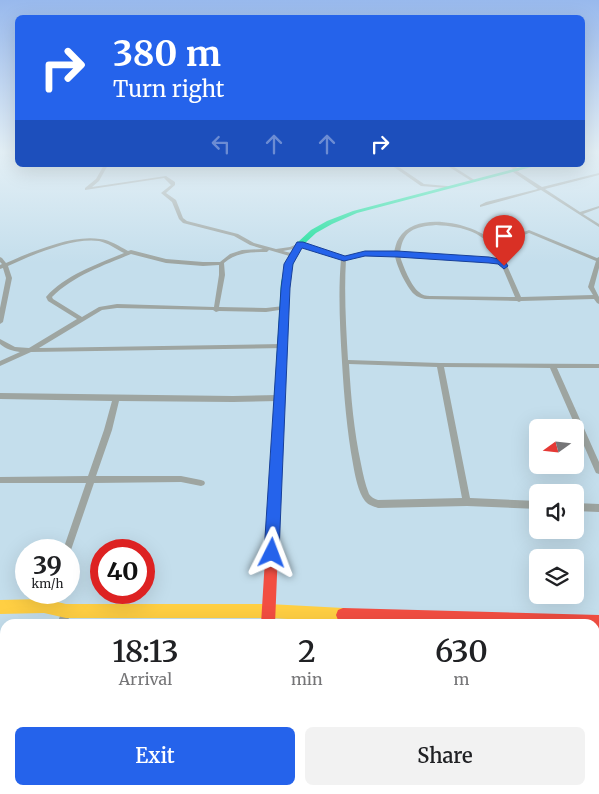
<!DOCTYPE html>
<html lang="en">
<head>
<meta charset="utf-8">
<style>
	body { margin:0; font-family:Merriweather,serif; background:#f2f2f2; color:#202124; height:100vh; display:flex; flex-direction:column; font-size:19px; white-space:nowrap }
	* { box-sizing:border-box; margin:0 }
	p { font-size:16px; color:#757577 }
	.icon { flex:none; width:28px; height:28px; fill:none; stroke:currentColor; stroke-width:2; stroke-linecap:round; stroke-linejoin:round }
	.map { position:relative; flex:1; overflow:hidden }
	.side { position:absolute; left:0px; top:619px; width:600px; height:176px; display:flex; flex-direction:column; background:#fff; border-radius:15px 15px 0 0; box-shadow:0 5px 20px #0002 }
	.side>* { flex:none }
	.banner { position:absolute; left:15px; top:15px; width:570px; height:152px; border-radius:8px; box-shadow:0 5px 20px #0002; background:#2563eb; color:#fff; overflow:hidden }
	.needle { width:32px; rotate:255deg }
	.fabs { position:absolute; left:529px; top:419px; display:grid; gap:10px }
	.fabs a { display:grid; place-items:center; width:55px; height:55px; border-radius:8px; background:#fff; box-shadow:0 5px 20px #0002; font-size:25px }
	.speed { position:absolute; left:15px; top:539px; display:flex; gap:10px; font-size:25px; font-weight:700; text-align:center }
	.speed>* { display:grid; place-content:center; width:65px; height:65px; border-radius:50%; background:#fff; box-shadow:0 5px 20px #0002; line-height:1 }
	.speed small { font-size:12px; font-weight:400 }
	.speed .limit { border:8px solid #d22; background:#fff; color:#111 }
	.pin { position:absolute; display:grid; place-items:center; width:42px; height:42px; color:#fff; margin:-51px -21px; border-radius:50% 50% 50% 0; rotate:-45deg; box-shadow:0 0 5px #0007 }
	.pin .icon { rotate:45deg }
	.me { position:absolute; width:55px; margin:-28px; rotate:3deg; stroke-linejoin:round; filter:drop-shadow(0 0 4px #0008) }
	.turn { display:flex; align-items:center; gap:18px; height:105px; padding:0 15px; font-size:22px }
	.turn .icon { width:65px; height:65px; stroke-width:2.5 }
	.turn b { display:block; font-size:35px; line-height:42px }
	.lanes { display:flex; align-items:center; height:48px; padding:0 15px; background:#0003; justify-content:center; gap:25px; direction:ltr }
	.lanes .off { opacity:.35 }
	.eta { display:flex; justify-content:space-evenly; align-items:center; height:85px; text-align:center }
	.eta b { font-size:30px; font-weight:600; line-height:35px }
	.primary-button { display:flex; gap:10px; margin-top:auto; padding:10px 15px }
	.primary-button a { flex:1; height:58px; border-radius:8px; background:#2563eb; color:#fff; font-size:20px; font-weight:600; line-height:58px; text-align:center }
	.primary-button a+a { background:#f2f2f2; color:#202124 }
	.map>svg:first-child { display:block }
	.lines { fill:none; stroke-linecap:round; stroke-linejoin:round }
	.street { fill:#9ea5a1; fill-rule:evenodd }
	.fast { fill:#16e098; fill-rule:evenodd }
	.slow { fill:#ffcf43; fill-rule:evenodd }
	.jam { fill:#f24e42; fill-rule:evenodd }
	.route { fill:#2563eb; stroke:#184099 }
</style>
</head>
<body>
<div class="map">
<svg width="599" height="794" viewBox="0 0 599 794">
	<rect width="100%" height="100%" fill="#c4deec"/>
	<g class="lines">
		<path class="street" d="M104,165h4l-9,16 -7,6 74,-11 9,6v3l-9,8 10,7 7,18 4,3 51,13 16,9 22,6 14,-2 10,-4 44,13 28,-5 22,2c1,-5 2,-11 5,-15 17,-28 74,-15 94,3h7l29,-11 68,28 2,-1v11l-5,19 5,10v7l-2,-1 -3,-4 -73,2 -2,1 -2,-1 -92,-2c-4,-1 -8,-2 -11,-5 -8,-8 -17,-27 -19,-38l-23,-1 -26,4c-2,34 0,67 2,101l92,3 159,1v4h-42l42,94v12l-3,-1 -1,-2 -45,-103 -106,-1 26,131 68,3v8l-71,-3 -89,2c-5,-2 -10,-3 -13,-7 -7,-9 -10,-26 -12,-37 -6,-33 -9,-68 -11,-102 -2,-34 -4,-69 -1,-103l-41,-13 -7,3 -10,2 12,3v2l-2,1 -24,-7 -2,2c-17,0 -30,0 -43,11l1,12 -6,32 47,1 18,-2 2,1v2l-20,3 -47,-1 -3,1 -3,-2 -96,-2 -15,2 -63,38 244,-4 3,2 -1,2 -254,4 -31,14v-5l20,-9c-8,-1 -14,-3 -20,-8v-5l15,8 14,1 48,-29 -29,-18 -2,-4c19,-22 52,-33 78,-44 -8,-4 -16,-10 -25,-12 -26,-4 -67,14 -91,25l4,12 -9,44 -3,2v-16l6,-30 -3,-10 -3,1v-4l2,-1 -2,-2v-5l2,1 4,5c25,-11 67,-29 94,-24 10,1 19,7 28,12l3,-1 35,9 37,3h17l10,-8 12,-4 21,-1 -13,-4 -16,-9 -51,-13 -4,-4 -7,-17 -11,-9 10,-8 -7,-7 -79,12v-2l11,-9zM436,225c30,2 50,7 64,35l-100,-7c3,-23 14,-26 36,-28zM529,233l67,28 -8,26 5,8 -72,2 -16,-36 -10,-17 8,-1zM131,254l35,9 37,3 16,-1v10l-5,32 -97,-3 -18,3 -17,10 -29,-18 -1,-2c21,-21 52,-32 79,-43zM400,256l101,8 14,33 -85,-1c-4,0 -8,-1 -11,-4 -8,-6 -16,-26 -19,-36zM349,364l88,3 25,131 -84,2c-4,-1 -7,-3 -9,-6 -4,-10 -6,-20 -8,-30 -7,-33 -10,-66 -12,-100z
			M391,165h5l28,19 23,2 2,1 -2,1 -26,-2z
			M446,165h5l25,16 -3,1z
			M507,165h5l7,4v2h-2l25,16 57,-14v2l-54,14 35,23 19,-6v2l-16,6 16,10v3l-58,-37 -61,17v-2l6,-3 52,-13 -25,-17v-2h2z
			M0,393l233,3 45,-1 2,1 1,2 -1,2 -2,1 -45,1 -114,-1 -7,29 -16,46h85l20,4 3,1 1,2 -1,2 -3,1 -20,-4 -87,1 -23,67 -2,4v-4h-6l23,-67h-86v-6l88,-1 16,-46 8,-29 -112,-2z
			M575,503l24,1v8l-24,-1z
			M45,592h9l-7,17 -3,2 -3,-2 -2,-3z
			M66,606l3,2 2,3 -4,13h-10l6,-16z
			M595,781h4v12h-4l-5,-3h5z
			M5,786v4h10l-1,4h-12z
			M388,790h28l-2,4h-28z"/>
		<path class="fast" d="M529,165h10l-182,48 -25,11 -16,9 -13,12 -9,16 -5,21 -6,147 -1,3h-8l-1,-3v-11l8,-136 6,-21 11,-19 13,-12 16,-9 26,-10z
			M249,790h18v4h-18z"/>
		<path class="slow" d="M582,152h7l-7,3z
			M44,599l22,5h203l74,4 5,2 2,5 -2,5 -5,2 -74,-4h-203l-22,-5 -44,1v-14z"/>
		<path class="jam" d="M278,425l4,1 1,3 -8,195h-14l12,-195 1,-3z
			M343,608l256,7v14h-4v-5h-187l-65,-2 -5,-2 -2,-5 2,-5z"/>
	</g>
	<linearGradient id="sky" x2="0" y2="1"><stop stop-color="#98b9ed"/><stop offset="0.58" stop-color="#e4f0f6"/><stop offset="1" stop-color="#e4f0f6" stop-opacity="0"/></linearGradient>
	<rect width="599" height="263" fill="url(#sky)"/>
	<path class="route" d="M297,242h6l42,14 20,-5h32l92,6 15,3 4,6 -4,3 -6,-5 -9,-1 -92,-6 -32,-1 -21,5 -42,-13 -9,16 -3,24 -11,265 -2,5 -5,2 -6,-2 -2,-5 17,-265 3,-24z"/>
</svg>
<div class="fabs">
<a><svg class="needle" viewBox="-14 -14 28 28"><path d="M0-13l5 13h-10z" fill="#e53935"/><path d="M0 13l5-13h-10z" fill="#757577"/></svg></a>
<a><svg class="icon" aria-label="sound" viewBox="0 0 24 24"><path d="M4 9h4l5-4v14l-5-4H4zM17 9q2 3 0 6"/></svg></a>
<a><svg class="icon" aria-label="layers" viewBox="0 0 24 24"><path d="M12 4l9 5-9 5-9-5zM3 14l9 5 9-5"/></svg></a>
</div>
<div class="speed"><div>39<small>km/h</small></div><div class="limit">40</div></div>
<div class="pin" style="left:504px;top:266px;background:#d93025"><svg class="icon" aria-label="arrive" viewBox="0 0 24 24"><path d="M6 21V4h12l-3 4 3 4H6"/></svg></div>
<svg class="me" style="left:272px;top:553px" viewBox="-20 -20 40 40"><path d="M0-17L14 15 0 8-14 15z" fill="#2563eb" stroke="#fff" stroke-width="4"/></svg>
<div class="banner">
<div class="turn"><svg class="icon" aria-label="right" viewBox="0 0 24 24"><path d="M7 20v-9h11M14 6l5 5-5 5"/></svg><div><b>380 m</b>Turn right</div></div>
<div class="lanes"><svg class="icon off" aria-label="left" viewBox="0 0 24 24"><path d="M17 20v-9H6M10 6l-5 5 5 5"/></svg><svg class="icon off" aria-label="ahead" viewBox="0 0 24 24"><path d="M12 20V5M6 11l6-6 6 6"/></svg><svg class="icon off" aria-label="ahead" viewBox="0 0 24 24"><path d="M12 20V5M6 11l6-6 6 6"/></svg><svg class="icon" aria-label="right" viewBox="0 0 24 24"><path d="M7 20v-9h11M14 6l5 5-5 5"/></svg></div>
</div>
<section class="side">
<div class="eta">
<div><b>18:13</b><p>Arrival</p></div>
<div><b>2</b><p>min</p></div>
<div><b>630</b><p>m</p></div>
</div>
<div class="primary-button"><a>Exit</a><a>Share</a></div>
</section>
</div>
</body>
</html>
